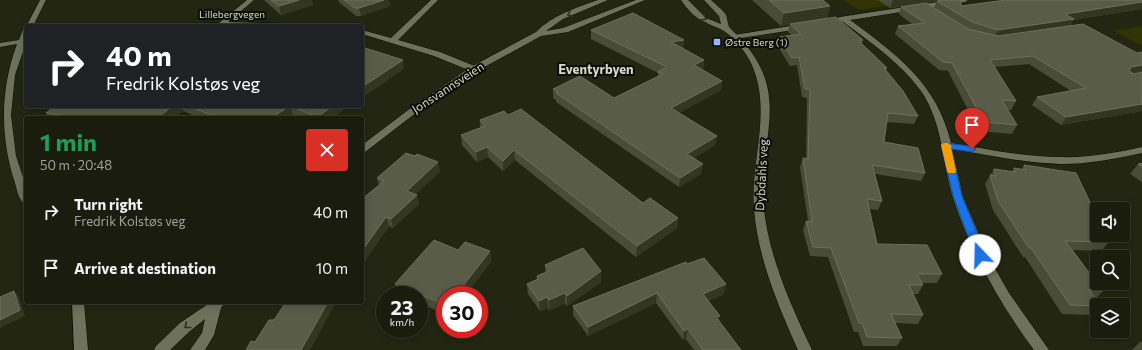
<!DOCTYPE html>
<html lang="en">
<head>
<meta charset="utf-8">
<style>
	body { margin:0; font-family:Commissioner,sans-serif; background:#27291c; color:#f1f3f6; height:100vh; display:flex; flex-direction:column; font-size:15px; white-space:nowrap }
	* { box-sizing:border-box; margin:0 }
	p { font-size:13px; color:#9fa19e }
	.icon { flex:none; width:22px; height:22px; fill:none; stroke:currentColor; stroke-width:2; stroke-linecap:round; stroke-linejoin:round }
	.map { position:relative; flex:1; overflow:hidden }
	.sheet { position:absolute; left:24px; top:116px; width:340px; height:188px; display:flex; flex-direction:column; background:#1a1c0e; border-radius:4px; box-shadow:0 2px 10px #0003,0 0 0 1px #383a2e }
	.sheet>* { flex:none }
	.hud { position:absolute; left:24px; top:24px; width:340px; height:84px; border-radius:4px; box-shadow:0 2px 10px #0003,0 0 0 1px #383a2e; background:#202124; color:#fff; overflow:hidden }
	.fabs { position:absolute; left:1090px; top:202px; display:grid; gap:8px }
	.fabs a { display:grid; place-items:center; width:40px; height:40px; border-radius:4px; background:#1a1c0e; box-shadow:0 2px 10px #0003,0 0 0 1px #383a2e; font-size:20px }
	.speed { position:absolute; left:376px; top:286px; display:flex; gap:8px; font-size:20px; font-weight:700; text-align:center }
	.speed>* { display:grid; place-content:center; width:52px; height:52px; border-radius:50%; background:#1a1c0e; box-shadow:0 2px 10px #0003,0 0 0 1px #383a2e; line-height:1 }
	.speed small { font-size:10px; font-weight:400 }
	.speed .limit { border:6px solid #d22; background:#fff; color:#111 }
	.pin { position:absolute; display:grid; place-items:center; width:34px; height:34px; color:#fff; margin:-41px -17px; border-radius:50% 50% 50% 0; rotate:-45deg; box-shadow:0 0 4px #0007 }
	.pin .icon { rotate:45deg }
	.me { position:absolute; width:44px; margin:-22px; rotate:339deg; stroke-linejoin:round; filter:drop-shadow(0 0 3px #0008) }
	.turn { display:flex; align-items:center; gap:14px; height:84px; padding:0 16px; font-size:18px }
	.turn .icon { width:52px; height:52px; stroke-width:2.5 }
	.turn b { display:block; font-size:28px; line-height:34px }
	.round { display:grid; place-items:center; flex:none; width:42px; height:42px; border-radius:4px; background:#27291c }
	.summary { display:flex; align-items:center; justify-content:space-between; height:68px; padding:0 16px }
	h1 { font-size:24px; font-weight:700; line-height:30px; color:#1e9e55 }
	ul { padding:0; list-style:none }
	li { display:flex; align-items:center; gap:12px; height:56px; padding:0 16px }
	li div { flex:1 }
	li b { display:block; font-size:15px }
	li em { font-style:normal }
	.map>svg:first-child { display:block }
	.green { fill:#2e3402 }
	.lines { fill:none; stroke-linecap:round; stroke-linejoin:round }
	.street-casing { stroke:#0c0f00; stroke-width:1 }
	.secondary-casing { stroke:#0c0f00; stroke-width:1 }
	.street { fill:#6e725c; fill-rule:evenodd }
	.secondary { fill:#6e725c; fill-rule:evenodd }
	.wall { fill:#494d38; fill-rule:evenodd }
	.shaded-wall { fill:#333722 }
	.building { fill:#585c48; stroke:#6c705d }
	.oneway { stroke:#2e3124 }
	.route { fill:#1a73e8; stroke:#114b97 }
	.slow { fill:#f59e0b }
	.poi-dot { fill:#98b5fd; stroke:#0c0e06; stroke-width:1.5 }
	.labels { text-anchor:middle; stroke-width:4; stroke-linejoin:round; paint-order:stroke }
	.far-street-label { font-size:10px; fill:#d7dacd; stroke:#0c0e06 }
	.far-poi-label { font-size:10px; fill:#d7dacd; stroke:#0c0e06; text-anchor:start }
	.street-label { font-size:12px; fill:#d7dacd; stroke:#0c0e06 }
	.neighbourhood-label { font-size:13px; font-weight:bold; fill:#d7dacd; stroke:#0c0e06 }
</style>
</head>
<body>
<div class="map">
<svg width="1142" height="350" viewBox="0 0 1142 350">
	<rect width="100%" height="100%" fill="#222612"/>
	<path class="green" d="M843,0h88l-72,10z
		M1142,26v20l-29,-15z"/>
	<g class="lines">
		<g class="street-casing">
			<path id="street" d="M40,0h6l-13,26 -7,1z
				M247,0h7l-26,22 78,2 4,2h-157l4,-2 62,-1z
				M431,0h7l-40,40 42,12 37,15v4h-6l-37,-15 -72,-22v-4l29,8z
				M951,0h17l-3,2 -115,18c46,34 87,63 101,123 36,6 72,14 109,14 28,1 55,-4 82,-10v6c-27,6 -54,11 -81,11 -37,-1 -73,-9 -109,-15l11,48 26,61 20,35 40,57h-15c-34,-46 -63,-97 -81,-152 -11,-36 -10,-75 -32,-107 -21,-29 -51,-49 -79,-70l-6,-2 4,-2z
				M803,24h3v4l-72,11 -4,-2 4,-2z
				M23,29h3v14l-11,32 -4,40 5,41 10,30v18c-7,-2 -9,-14 -11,-21 -15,-46 -15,-93 2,-139l-17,3v-4l19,-3z
				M72,302h12l4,48h-14z"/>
		</g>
		<g class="secondary-casing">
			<path id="secondary" d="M598,0h10l-45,19 -17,12 17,-3 73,-28h9l-77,32 -27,4 -29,16 -35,19 -60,41 -52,40 -3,1v-8l49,-37 60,-41 65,-35c17,-17 39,-24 62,-32z
				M681,0h7l18,18 15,6 -2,-8 -15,-16h7c4,4 12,10 15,15 2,5 1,11 5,14 67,64 25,106 33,181 6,50 27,95 48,140h-14c-20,-45 -40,-91 -44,-141 -4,-49 19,-98 -3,-146 -6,-12 -16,-25 -27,-32 -6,-4 -13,-5 -19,-9 -10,-4 -18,-13 -24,-22z
				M211,302h14l-4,6 -7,27 -9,15h-15l12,-17 3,-14 -15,12 -20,19h-16l2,-4 24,-23z"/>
		</g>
		<use href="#street" class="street"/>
		<use href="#secondary" class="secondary"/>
	</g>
	<path class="wall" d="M264,0h47l2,5 -32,10z
		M338,0h51l1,6 -29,10h-5l-17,-14z
		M752,0h71l7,6 -3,13 36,21 -1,4 25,24 -1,3 32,45 -4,8 -28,-2 -2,20 41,31 -4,8 -46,-7 7,27 -4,9 -9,-1 8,35 65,30 -5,9h-16l2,2 -5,9h-5l10,21 -5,9 -23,-1 7,15 -5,8h-34l-5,-14h-4l-26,-75 -18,-1 -7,-26 3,-9h2l-8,-54 3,-9 3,1 1,-61 -5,-1 -5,-32 -7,1 -13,-21 2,-8 13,-2 -4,-3 2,-8 -9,2z
		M878,0h83v6l181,-6v9l-69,11 -3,6 67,27 5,-1v59l-81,14 -29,-20 5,-8 34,-6 -42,-27 -34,3 21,34 -5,9h-3l9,15 -5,9 -33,-3 -31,-60 -9,-1 -44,-36 3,-8 14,-2 -13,-10 2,-7 -11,1zM937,1l-3,7 -8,-5z
		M591,30l93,10 -1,9 21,11 -1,9 -1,1 20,11 -1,9 -42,23 36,32 -21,13 7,16 -22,13 -123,-85v-2l-3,-2v-9l61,9 44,-22v-3l-67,-34z
		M55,106h294l-17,12h-31l-8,-3 -5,3h-88l-17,-7 -9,7h-125l-3,-5z
		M508,115l135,88 35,15 -1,10 -41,29 -121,-97 -12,11 -15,-14 -11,5 -15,-17 -1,-10 19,-7v-8z
		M1142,163v19l-12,-8 8,-10z
		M1024,165l85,77 -8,9 -28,-1 30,41 -8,8 2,6v5l-5,5 -30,-1 -37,-57h-2l-30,-47 -8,-26 9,-15 18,3 2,-4 7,2z
		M440,172l-25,22 4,10 -26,24 -4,-2 -27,39 17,-80 -2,-7z
		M458,250l32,1 1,11 -46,33v19l-26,-11v-8h-19l-2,-1 -3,-10z
		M687,264l37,30 -16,7 10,20 23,29h-47l-8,-11 -3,1 -27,-37 -68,33 -15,-21v-9z
		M545,265l56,17 -34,24 -2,-3 -16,8 -1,-3 -8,3 -12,-17 -1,-10 10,-4v-4l8,-3z
		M1140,342h2v8h-10z"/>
	<path class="shaded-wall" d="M299,0h12l2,5 -32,10 -2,-9z
		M384,0h5l1,6 -29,10 -2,-8z
		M893,0h54l-57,8z
		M1142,2v7l-69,11 -4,7 -75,10 4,-7 67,-16z
		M830,6l-3,13 -46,7 3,-13z
		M684,40l-1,9 -12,-7z
		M403,60l1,9 -42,29v-11z
		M704,60l-1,9 -11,5 2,-9z
		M1142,65v7l-16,4 5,-9z
		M722,81l-1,9 -51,28 1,-10z
		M1142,104v7l-81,14 5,-8z
		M173,106h8l2,5 -9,7h-17z
		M290,106l3,9 -5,3h-17z
		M333,106h16l-17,12h-14l-1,-1z
		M717,136l-2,9 -29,18 1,-9z
		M487,147l1,10 -11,5 -1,-10z
		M514,150l1,10 -12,11v-10z
		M438,162l2,10 -31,28 -2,-9z
		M703,164l-2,10 -22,13 1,-9z
		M417,195l2,9 -26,24 -2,-9z
		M386,217l3,9 -27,39v-14z
		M678,218l-1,10 -41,29 1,-11z
		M490,251l1,11 -25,33h-10z
		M601,271v11l-34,24v-10z
		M726,284l-2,10 -24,10 3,-10z
		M14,291l5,5 6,20 -25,12v-8z
		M565,293v10l-16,8v-11z
		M657,293l-1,10 -68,33v-9z
		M547,297l1,11 -8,3 -1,-10z
		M328,302h8l-26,48h-9z
		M720,316l-3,9 -1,-8z
		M688,329l-2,10 -3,1 1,-9z"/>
	<path class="building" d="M271,0h28l-20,6z
		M344,0h40l-25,8h-4z
		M769,0h54l7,6 -46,7z
		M944,0h17v6l45,-6h136v2l-77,12 9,5 -76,11 -26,-8 -35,-21z
		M926,3l42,26 30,7 85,-12 54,29 5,-1v13l-11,2 -2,4 5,3 8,-2v32l-76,13 -29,-20 49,-9 -53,-32 -43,4 26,41 -14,-1 15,25 -33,-3 -32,-59 -9,-1 -45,-36 27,-3 -24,-16z
		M633,13l51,27 -13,2 33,18 -10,5 28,16 -51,27 46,28 -30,18 16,10 -23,14 -124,-85 2,-1 -5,-3 27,-13 34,22 49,-24 -5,-2 9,-5 -76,-37z
		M836,17l27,23 -4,1 28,27h-3l19,23 15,25 -30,-3 -4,29 34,6 7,25 -53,-8 10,36 -15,-2 10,45 50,1 15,29h-25l6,11h-14l14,30 -32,-1 11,24 -35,-1 -5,-14h-3l-28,-75 -18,-1 -7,-26 6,1 -9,-64 5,1 2,-70h-5l-6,-32 -7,1 -13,-21 22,-3 -11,-10z
		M365,48l38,12 -41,27v-37z
		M55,106h118l-16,12h-75l-36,-5z
		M189,106h101l-19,12h-53z
		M291,106h42l-16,11z
		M521,109l122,94 7,-5 28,20 -41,28 -123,-96 -11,11 -16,-14 -11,5 -15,-17 24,-9 -5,-6 24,-9 4,4z
		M406,153l9,3 2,-2 21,8 -31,29 10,4 -26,24 -5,-2 -24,34v-52l22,-18 -7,-3z
		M1142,163v4l-4,-3z
		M1024,165l52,8 21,44v18h9l3,7 -44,-1 38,50 -14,-1 11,15h-3v1l-27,-1 -39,-57h-2l-31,-47 -8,-26 6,1 -2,-7 21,3 -1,-4 12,2z
		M434,240l24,10 7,-8 25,9 -34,44h-11v10l-50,-21z
		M583,248l18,23 -34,25 -2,-3 -16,7 -2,-3 -8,4 -12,-17 11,-5 -1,-3 12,-5 -4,-6z
		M704,258l22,26 -23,10 17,22 -4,1 25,33h-38l-15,-21 -4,2 -27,-38 -69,34 -15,-21 113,-44 1,2z
		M14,291l6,19 -20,10v-23z
		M286,302h42l-27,48h-55l5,-9 4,1 14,-22h5z"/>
	<defs><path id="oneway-chevron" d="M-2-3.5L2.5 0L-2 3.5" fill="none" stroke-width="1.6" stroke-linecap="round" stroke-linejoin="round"/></defs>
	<g class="oneway">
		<use href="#oneway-chevron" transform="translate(570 14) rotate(156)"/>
		<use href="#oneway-chevron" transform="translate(704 18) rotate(31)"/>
		<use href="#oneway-chevron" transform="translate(187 326) rotate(142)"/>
	</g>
	<path class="route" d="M943,143l29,3 4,3 -4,3 -21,-3 11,47 24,59 -2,3 -4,1 -5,-4 -22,-59 -12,-51z"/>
	<path class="slow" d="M943,143h5l4,3 -1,1 5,24 -1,2h-7l-1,-2 -6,-26z"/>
	<rect class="poi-dot" x="713" y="38" width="8" height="8" rx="2"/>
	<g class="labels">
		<g class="far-street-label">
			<text x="232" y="18">Lillebergvegen</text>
		</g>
		<g class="far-poi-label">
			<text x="725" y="46">Østre Berg (1)</text>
		</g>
		<g class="street-label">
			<text transform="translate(448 88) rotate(-33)" y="4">Jonsvannsveien</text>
			<text transform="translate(762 175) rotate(-87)" y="4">Dybdahls veg</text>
		</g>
		<g class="neighbourhood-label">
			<text x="596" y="74">Eventyrbyen</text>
		</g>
	</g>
</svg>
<div class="fabs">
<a><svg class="icon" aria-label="sound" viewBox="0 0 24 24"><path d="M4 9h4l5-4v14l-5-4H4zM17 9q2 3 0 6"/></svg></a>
<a><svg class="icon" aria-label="search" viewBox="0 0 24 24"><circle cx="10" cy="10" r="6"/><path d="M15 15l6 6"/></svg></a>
<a><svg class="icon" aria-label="layers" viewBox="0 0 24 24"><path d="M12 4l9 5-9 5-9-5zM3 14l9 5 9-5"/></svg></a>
</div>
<div class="speed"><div>23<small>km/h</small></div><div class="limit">30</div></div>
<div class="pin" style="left:972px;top:149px;background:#d93025"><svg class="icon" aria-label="arrive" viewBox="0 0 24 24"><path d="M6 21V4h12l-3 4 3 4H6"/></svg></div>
<svg class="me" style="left:980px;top:255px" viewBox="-20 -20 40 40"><circle r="19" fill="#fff"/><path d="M0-13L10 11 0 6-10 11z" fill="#1a73e8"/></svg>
<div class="hud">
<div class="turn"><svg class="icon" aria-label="right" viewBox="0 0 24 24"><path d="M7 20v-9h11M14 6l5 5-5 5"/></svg><div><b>40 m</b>Fredrik Kolstøs veg</div></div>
</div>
<section class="sheet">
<div class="summary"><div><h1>1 min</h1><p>50 m · 20:48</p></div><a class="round" style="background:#d93025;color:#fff"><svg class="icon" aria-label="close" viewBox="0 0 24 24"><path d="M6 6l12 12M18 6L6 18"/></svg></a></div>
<ul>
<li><svg class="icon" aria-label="right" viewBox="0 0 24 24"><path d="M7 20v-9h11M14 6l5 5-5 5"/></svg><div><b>Turn right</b><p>Fredrik Kolstøs veg</p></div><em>40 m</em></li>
<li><svg class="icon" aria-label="arrive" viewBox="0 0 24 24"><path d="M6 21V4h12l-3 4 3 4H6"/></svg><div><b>Arrive at destination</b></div><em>10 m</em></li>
</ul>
</section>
</div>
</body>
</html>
